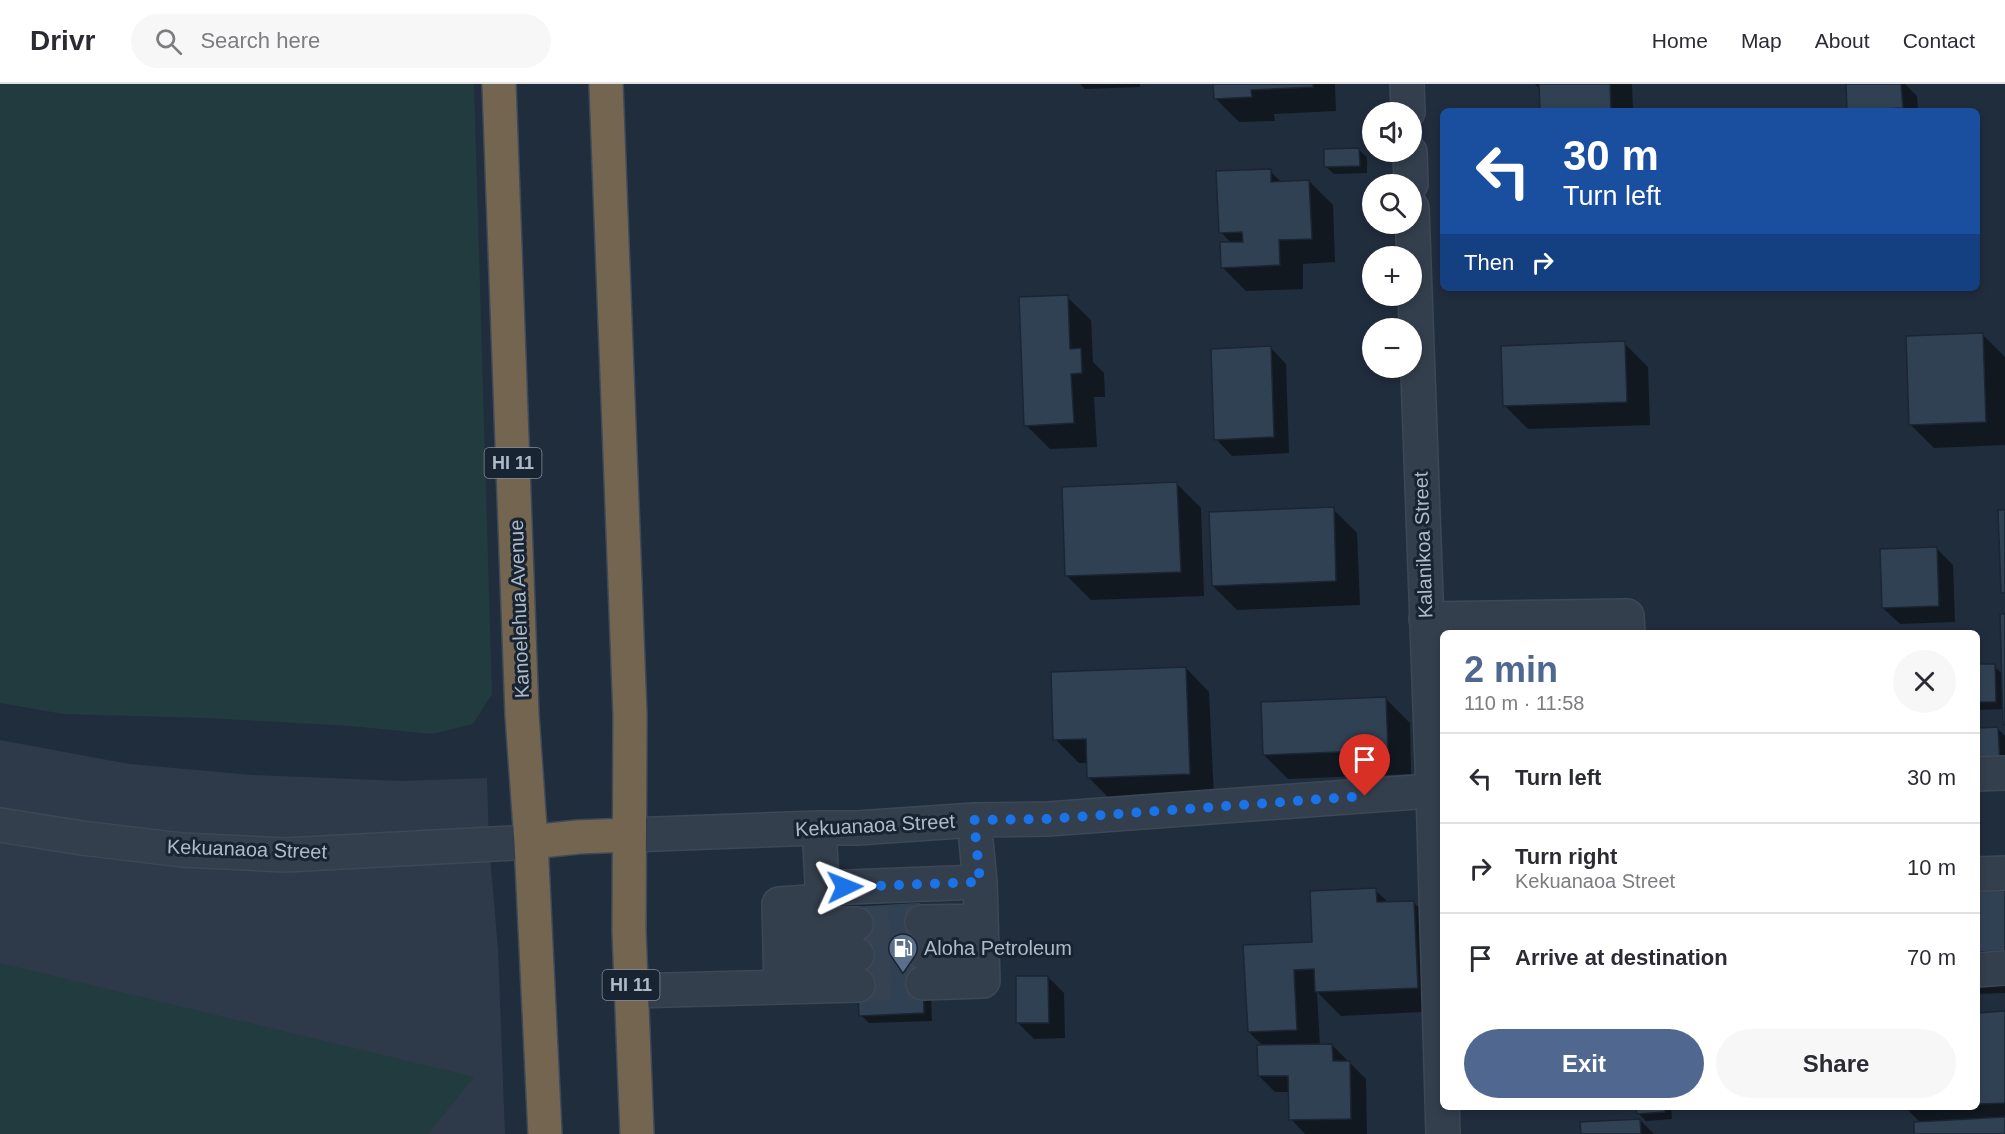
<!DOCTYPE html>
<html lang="en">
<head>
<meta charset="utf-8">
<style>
	body { margin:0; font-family:Arial,sans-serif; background:#f7f7f7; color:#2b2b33; height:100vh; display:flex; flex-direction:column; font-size:22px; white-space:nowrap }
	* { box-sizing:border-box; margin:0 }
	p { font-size:20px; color:#7c7c81 }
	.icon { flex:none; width:33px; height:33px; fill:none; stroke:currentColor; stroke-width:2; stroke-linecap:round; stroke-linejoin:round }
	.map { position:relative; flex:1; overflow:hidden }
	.sheet { position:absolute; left:1440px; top:546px; width:540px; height:480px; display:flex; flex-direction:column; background:#fff; border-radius:9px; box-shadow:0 3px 9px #0003 }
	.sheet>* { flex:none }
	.banner { position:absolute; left:1440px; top:24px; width:540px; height:183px; border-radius:9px; box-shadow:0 3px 9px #0003; background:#1a4fa0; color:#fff; overflow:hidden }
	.fabs { position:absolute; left:1362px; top:18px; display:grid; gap:12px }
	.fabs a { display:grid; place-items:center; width:60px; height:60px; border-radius:50%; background:#fff; box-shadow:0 3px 9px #0003; font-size:30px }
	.pin { position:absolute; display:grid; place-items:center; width:51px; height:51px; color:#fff; margin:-62px -26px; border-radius:50% 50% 50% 0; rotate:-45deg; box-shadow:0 0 6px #0007 }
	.pin .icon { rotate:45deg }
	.me { position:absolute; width:66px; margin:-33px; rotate:88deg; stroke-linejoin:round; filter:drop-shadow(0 0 4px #0008) }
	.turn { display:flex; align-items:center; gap:21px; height:126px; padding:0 24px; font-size:27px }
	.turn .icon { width:78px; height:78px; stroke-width:2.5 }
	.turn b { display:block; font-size:42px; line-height:51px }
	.then { display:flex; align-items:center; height:57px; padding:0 24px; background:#0003; gap:12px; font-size:22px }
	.round { display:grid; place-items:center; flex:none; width:63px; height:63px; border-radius:32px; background:#f7f7f7 }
	.summary { display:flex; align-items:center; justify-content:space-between; height:102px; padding:0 24px }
	h1 { font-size:36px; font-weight:600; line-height:45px; color:#50688f }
	.cta { display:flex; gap:12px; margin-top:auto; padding:12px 24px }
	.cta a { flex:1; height:69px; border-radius:36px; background:#50688f; color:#fff; font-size:24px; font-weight:600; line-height:69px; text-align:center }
	.cta a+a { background:#f7f7f7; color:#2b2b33 }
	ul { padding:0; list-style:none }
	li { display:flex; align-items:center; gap:18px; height:90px; padding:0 24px; border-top:2px solid #e1e1e2 }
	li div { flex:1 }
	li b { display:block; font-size:22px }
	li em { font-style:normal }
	header { display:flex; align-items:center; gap:36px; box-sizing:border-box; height:84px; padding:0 30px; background:#fff; border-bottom:2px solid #e1e1e2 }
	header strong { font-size:28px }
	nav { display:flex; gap:33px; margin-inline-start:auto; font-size:21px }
	.search { width:420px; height:54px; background:#f7f7f7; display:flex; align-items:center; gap:15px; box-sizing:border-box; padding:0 21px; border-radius:33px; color:#7c7c81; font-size:22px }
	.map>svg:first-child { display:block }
	.airport { fill:#2e3a4a }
	.green { fill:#223b3e }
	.shadow { fill:#0007 }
	.building { fill:#314154; stroke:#1b2634; stroke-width:1.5 }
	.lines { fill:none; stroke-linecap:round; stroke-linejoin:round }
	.minor-tunnel { stroke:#354252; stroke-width:33; stroke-dasharray:33 16; stroke-linecap:butt }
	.minor-casing { stroke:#3d4856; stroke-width:36 }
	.highway-casing { stroke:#3f4a58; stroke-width:36 }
	.minor { stroke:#343f4d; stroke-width:33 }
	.highway { stroke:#746550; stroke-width:33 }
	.route { stroke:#1a73e8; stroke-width:10; stroke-dasharray:0 18 }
	.labels { text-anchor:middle; stroke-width:6; stroke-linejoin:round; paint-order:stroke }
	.shield { fill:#192432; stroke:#828d9c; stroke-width:1.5 }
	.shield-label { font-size:18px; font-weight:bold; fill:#afbac9 }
	.street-label { font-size:20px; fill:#afbac9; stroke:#192432 }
	.poi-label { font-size:20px; fill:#afbac9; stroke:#192432; text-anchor:start }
</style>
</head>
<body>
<header>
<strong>Drivr</strong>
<div class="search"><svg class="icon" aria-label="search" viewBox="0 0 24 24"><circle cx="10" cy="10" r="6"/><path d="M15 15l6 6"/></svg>Search here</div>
<nav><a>Home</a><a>Map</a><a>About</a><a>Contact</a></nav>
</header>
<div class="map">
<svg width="2005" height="1050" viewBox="0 0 2005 1050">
	<rect width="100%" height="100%" fill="#202d3d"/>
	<path class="airport" d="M0,656l129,24 123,11 150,6 85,-3 2,66 9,105 7,185h-505z"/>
	<path class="green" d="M0,0h474l18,610 -19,30 -41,10 -83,-8 -143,-8 -143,-4 -63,-11z
		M0,879l474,114 -46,57h-428z"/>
	<path class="shadow" d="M1080,0h60v3l-55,2z
		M1215,0h120l1,27 -62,3 1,7 -36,1 -24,-24z
		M1535,0h97l1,27h-92l-1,-22z
		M1847,0h58l12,12 1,15h-68z
		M1359,66l8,7v16l-33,1 -8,-7z
		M1270,87l12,12 27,-2 24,24 2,57 -32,2v25l-57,2 -24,-24 10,-23 -11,-12z
		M1562,204h67v2h-65z
		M1067,213l24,23 2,42 11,11 1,24h-11l3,50 -47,2 -24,-24z
		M1982,250l23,23v88l-71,3 -24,-24z
		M1624,259l24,24 2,58 -122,4 -24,-24z
		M1270,263l16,17 3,89 -57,3 -16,-17z
		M1177,400l24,24 3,88 -113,4 -24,-24z
		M1333,425l24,24 3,72 -123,5 -24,-24z
		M1937,465l16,16 2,57 -55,2 -17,-16z
		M2005,532v108l-1,-15 -27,1v-44h17l9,9z
		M1186,584l23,24 5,105 -102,4 -23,-23 -1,-15h-9l-24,-24z
		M1386,615l24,24 1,51 -123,5 -24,-24z
		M1997,644l8,8v45l-28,-51z
		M2005,805v104l-28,1v-104z
		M1375,806l14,13 24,-1 24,24 4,85 -100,5 -24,-24 3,54 12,-1 34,34 1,55h-62l-14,-15 -1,-27h-15l-16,-16 5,-29 -15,-15 -4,-86 69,-3z
		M921,820l7,8 4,109 -63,2 -8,-8z
		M1048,893l16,16 1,45 -31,1 -16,-16z
		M2005,929v121h-89l5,-11 -16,-16h72v-93z
		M1638,1023h33l1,12 -26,2 -8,-8z
		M1706,1023h77v1l-75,2z
		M1640,1036l14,14h-72z"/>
	<path class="building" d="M1213,0h100v3l-62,3 1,7 -38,2z
		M1539,0h71l1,27h-71z
		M1846,0h55l2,24 -56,3z
		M1359,64l1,18 -36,1v-18z
		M1271,85v13l38,-2 3,59 -33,1 1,25 -59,3 -1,-26h23l-1,-10 -23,1 -3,-62z
		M1068,211l2,54 11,-1 1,25 -11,1 3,49 -50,3 -5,-129z
		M1983,249l3,89 -77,3 -3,-89z
		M1625,257l2,61 -124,4 -2,-60z
		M1271,262l3,91 -60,3 -3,-91z
		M1177,398l4,90 -116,4 -3,-89z
		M1334,423l2,74 -124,5 -3,-74z
		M1998,426h7v83h-4z
		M1937,463l2,59 -57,2 -2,-59z
		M2000,530h5v111h-2z
		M1977,580h18l1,38h-19z
		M1186,583l4,107 -103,4 -1,-39 -33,1 -2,-68z
		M1386,613l2,53 -125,5 -2,-53z
		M1998,643l2,37 -23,1v-37z
		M2005,803v64l-28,1v-63z
		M1376,804l1,14 37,-1 4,87 -103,4 -1,-23 -20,1 3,60 -49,2 -5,-87 69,-3 -2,-51z
		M921,818l3,111 -65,3 -5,-110z
		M1016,892h32l1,47h-33z
		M2005,927v92l-28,1v-91z
		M1332,960l1,17h17l1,58 -62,1 -1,-44h-30l-1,-31z
		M1636,1023h29v5l-28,2z
		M2005,1033v17h-91v-12z
		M1640,1035l1,15h-60l-1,-12z"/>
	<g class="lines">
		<path class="minor-tunnel" d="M856,840l66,-2
			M857,871l66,-3
			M858,901l65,-2"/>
		<g class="minor-casing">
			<path id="minor" d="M1407,0l1,28
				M1410,68l1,32
				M1412,124l21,583 10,343
				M1426,535l201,-3 1,17
				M1977,690l28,-1
				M0,741l82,13 100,12 103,5 246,-13
				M629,751l190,-7h38l117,-8 74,-1 395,-29
				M1977,790l28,-1
				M822,804l158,-6
				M922,838l59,-1
				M780,841l76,-1
				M923,868h59
				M780,873l77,-2
				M1977,886l28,-2
				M923,899l60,-2 -3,-99 -6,-62
				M781,903l77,-2
				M631,907l150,-4 -2,-83 44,-3 -4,-73"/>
		</g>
		<g class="highway-casing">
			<path id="highway" d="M499,0l23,631 9,127 14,292
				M606,0l24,631 -1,216 8,203
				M531,758l47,-5 51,-2"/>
		</g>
		<use href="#minor" class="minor"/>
		<use href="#highway" class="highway"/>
	</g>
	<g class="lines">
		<path class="route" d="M845,803l135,-5 -6,-62 74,-1 317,-23"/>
	</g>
	<defs>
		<g id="fuel-pin" transform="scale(1.5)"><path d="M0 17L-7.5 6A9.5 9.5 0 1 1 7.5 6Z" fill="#5c6f8a" stroke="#192432"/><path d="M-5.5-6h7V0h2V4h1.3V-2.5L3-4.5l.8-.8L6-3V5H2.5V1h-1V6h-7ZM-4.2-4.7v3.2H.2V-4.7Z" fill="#fff"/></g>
	</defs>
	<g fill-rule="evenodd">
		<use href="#fuel-pin" x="903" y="864"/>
	</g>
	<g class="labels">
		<g class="shield">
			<rect x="484.5" y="364" width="57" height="30" rx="4.5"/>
			<rect x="602.5" y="886" width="57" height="30" rx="4.5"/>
		</g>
		<g class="shield-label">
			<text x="513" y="385">HI 11</text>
			<text x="631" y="907">HI 11</text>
		</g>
		<g class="street-label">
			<text transform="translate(1423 461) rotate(-92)" y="7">Kalanikoa Street</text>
			<text transform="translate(519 525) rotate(-92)" y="7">Kanoelehua Avenue</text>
			<text transform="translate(875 741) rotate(-3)" y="7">Kekuanaoa Street</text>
			<text transform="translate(247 765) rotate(2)" y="7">Kekuanaoa Street</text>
		</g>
		<g class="poi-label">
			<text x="924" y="871">Aloha Petroleum</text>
		</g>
	</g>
</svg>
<div class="fabs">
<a><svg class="icon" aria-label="sound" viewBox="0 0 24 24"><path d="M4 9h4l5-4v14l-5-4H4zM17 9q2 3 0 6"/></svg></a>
<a><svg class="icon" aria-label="search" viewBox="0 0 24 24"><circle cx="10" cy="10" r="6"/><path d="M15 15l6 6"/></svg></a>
<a>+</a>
<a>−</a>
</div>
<div class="pin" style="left:1365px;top:712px;background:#d93025"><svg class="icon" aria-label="arrive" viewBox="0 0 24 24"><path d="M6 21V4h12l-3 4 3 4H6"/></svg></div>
<svg class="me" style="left:845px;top:803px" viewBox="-20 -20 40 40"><path d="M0-17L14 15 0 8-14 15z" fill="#1a73e8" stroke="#fff" stroke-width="4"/></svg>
<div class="banner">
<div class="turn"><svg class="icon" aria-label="left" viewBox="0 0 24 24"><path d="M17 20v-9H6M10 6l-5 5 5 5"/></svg><div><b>30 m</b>Turn left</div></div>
<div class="then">Then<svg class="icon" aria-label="right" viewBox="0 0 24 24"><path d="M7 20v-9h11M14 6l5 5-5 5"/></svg></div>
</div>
<section class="sheet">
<div class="summary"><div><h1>2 min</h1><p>110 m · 11:58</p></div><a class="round"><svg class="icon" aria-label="close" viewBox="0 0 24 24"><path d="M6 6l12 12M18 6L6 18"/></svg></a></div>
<ul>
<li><svg class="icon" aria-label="left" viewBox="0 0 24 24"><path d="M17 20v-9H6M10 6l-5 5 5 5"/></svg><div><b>Turn left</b></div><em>30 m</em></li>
<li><svg class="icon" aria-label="right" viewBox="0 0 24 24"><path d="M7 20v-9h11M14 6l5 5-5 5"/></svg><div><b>Turn right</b><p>Kekuanaoa Street</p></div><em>10 m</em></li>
<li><svg class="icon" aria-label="arrive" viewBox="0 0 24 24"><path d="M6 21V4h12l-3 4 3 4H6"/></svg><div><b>Arrive at destination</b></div><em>70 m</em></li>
</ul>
<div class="cta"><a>Exit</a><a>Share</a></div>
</section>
</div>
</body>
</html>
